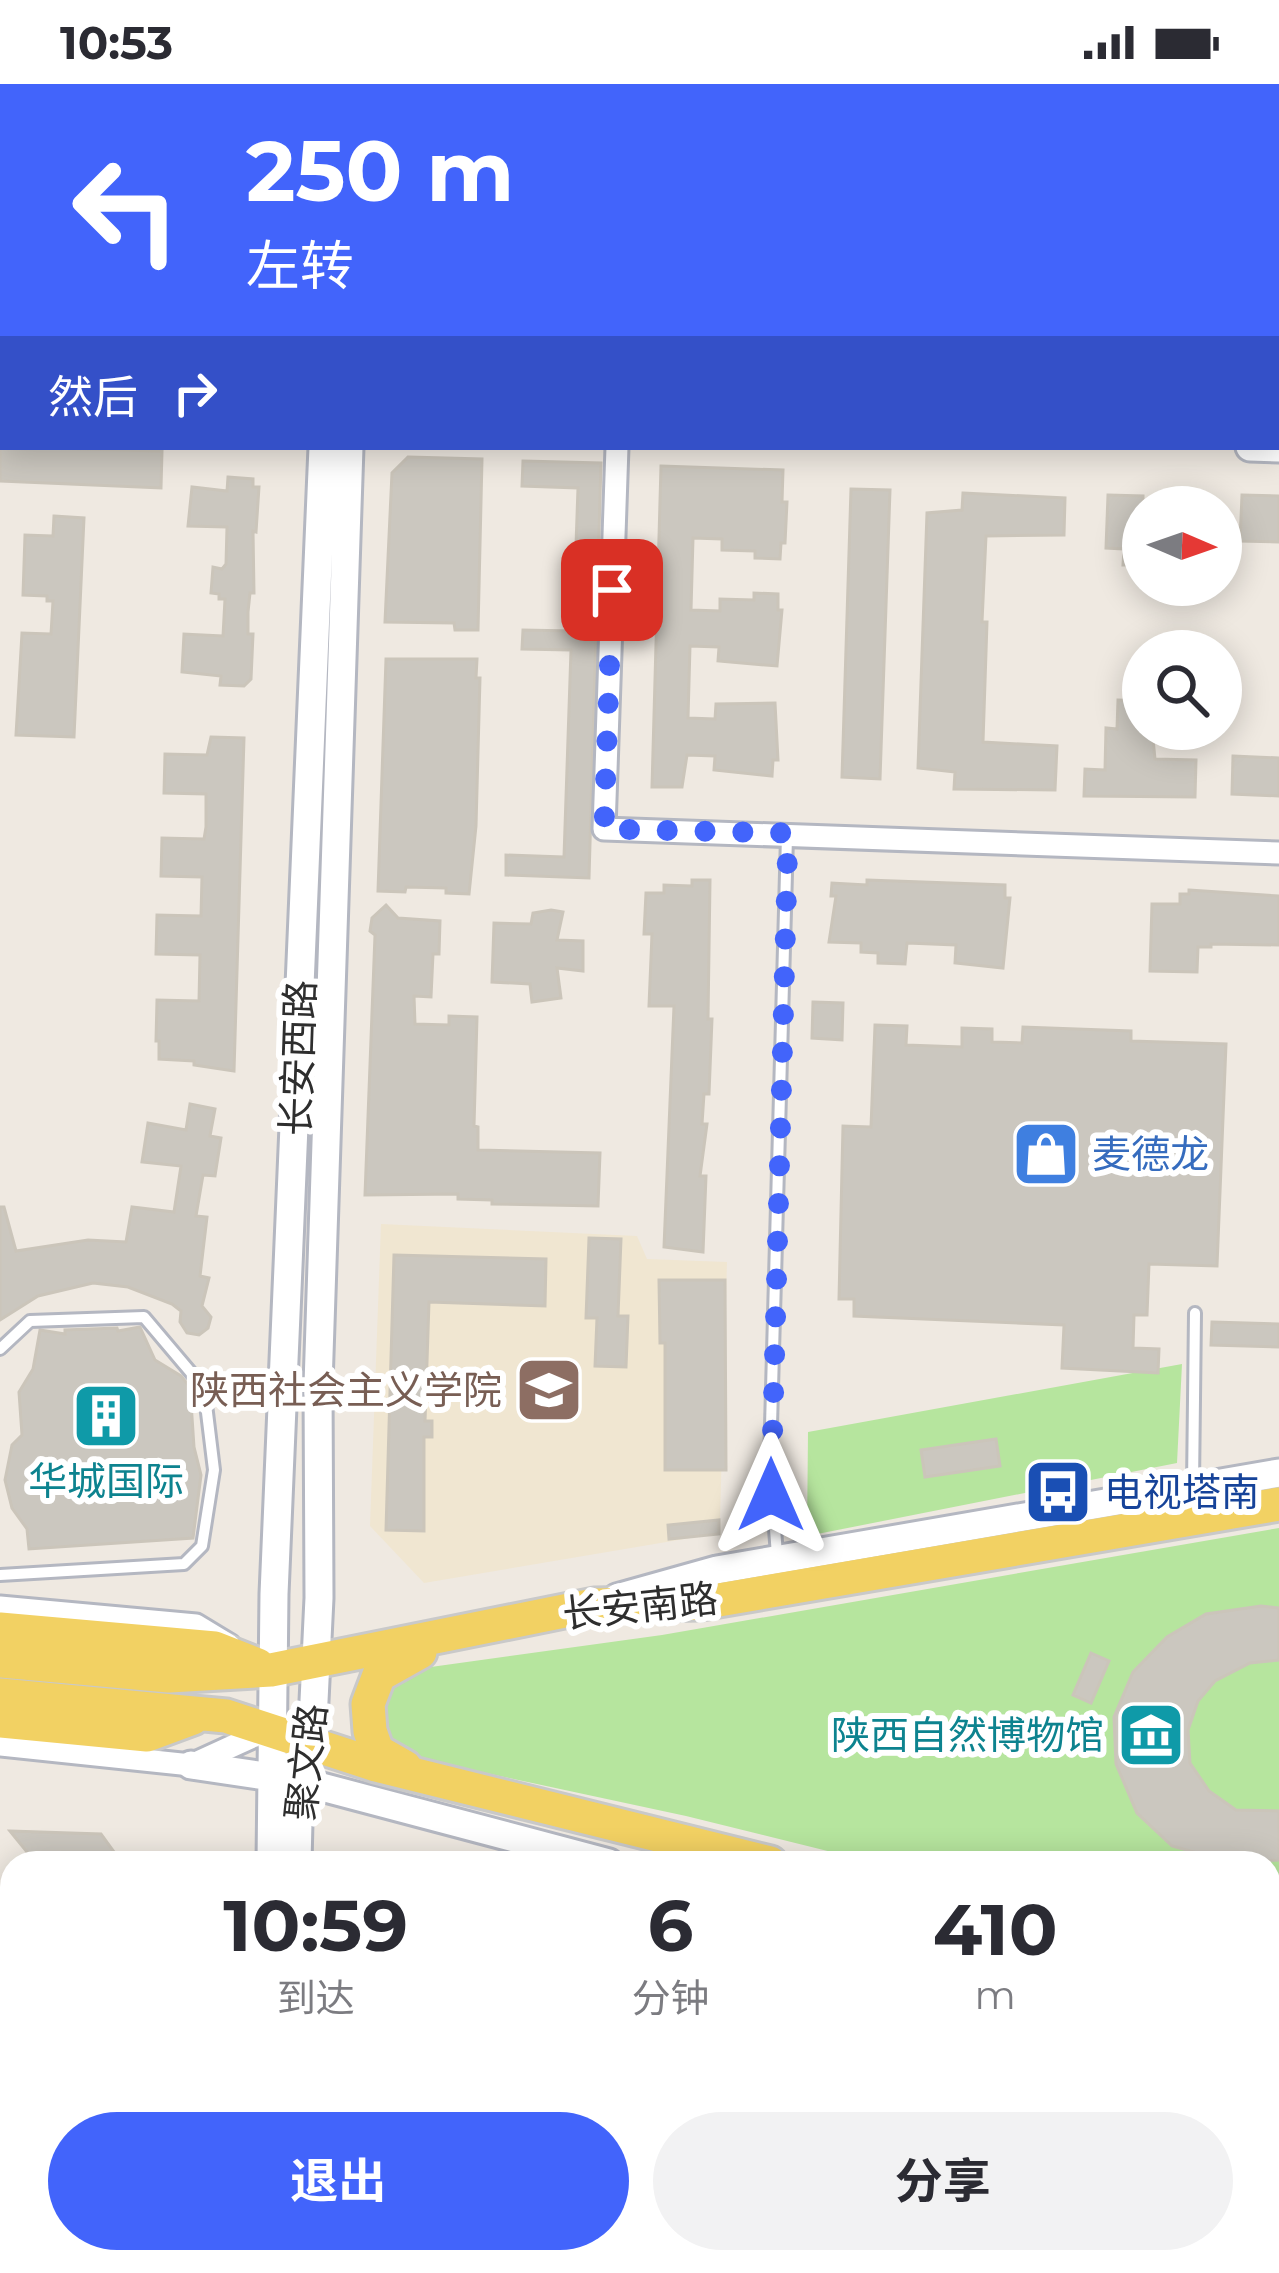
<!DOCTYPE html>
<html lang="zh">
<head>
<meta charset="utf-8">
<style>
	body { margin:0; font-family:Montserrat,"Noto Sans SC",sans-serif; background:#f2f2f3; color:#2b2b33; height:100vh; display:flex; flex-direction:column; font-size:45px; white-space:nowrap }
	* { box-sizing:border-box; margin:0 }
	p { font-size:39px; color:#7c7c81 }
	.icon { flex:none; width:66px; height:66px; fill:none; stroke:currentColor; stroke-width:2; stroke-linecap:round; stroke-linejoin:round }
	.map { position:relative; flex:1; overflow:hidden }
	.panel { position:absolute; left:0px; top:1767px; width:1281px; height:423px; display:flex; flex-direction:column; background:#fff; border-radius:36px 36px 0 0; box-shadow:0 6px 30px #0003 }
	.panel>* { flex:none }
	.hud { position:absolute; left:0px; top:0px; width:1281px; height:366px; box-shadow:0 6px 30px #0003; background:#4264fb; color:#fff; overflow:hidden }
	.needle { width:78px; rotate:92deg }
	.fabs { position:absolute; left:1122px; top:402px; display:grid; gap:24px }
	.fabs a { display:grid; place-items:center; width:120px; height:120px; border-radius:50%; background:#fff; box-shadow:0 6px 30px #0003; font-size:60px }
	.pin { position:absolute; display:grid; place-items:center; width:102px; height:102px; color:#fff; margin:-51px; border-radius:24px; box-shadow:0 6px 18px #0006 }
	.me { position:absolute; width:132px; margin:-66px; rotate:0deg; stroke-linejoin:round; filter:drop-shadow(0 0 9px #0008) }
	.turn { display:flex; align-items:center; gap:42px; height:252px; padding:0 48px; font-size:54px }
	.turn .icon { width:156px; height:156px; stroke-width:2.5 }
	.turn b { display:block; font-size:84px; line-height:102px }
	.then { display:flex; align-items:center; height:114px; padding:0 48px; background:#0003; gap:24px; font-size:45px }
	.eta { display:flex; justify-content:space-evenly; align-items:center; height:204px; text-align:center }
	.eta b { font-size:72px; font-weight:700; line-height:84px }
	.button { display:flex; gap:24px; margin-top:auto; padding:24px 48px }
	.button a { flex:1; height:138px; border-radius:72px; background:#4264fb; color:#fff; font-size:48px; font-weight:700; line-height:138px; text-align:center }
	.button a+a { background:#f2f2f3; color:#2b2b33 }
	.status { display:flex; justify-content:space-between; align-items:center; height:84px; padding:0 60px; background:#fff; direction:ltr }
	.status svg { height:33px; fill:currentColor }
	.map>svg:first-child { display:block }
	.education { fill:#f0e6d1 }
	.green { fill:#b6e59e }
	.building { fill:#cbc7bf; stroke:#cbc5ba; stroke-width:3 }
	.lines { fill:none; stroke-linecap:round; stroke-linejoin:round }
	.lane-casing { stroke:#b4b7c1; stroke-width:16 }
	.street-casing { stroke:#b4b7c1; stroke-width:27 }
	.secondary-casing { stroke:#b4b7c1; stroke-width:33 }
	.primary-casing { stroke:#c9c9c9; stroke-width:39 }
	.lane { stroke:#fff; stroke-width:10 }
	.street { stroke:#fff; stroke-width:21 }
	.secondary { stroke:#fff; stroke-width:27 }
	.primary { stroke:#f2d163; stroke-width:33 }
	.route { stroke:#4264fb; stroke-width:21; stroke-dasharray:0 37.8 }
	.labels { text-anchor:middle; stroke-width:12; stroke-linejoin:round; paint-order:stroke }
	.street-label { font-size:39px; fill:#2e2e2e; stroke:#fff }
	.shop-label { font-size:39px; fill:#366cbe; stroke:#fff; text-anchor:start }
	.education-label { font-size:39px; fill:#785e54; stroke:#fff; text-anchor:end }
	.culture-label { font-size:39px; fill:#0d838f; stroke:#fff }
	.transit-label { font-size:39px; fill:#164399; stroke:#fff; text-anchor:start }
</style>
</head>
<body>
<div class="status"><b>10:53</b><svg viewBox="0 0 49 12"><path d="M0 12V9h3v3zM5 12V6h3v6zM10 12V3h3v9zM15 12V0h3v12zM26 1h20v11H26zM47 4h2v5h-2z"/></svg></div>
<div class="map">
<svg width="1279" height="2189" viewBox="0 0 1279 2189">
	<rect width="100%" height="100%" fill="#efe9e1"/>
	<path class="education" d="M381,1140l256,12 10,23 80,3 -7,257 -24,18 -272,46 -54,-57z"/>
	<path class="green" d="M1182,1280l-5,99 -370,73 1,-104z
		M1279,1444v436l-10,-3v-98h-393l-190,-47 -275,-59 -33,-19 11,-60 13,-7 260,-36z"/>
	<path class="building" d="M0,363l162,4 -1,37 -161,-7z
		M408,373l74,2 -4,171h-23l-1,-7 -69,-1 7,-149z
		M523,377l78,2 -12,415 -83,-3v-20l58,2 7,-207 -49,-1 1,-19 50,1 5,-143 -56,-2z
		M661,382l122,4 -1,32h5l-2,41h-4l-1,16 -25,-1v-7l-33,-1v-11l-29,-1 -2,72 29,1v-12l34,1v-7l24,1v16h4l-5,56 -59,-5 1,-14 -29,-1 -2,72 27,1 1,-15 59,-1 3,57h-5l-1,16 -58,-6 1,-14 -28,-1 -5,32h-30z
		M228,393l25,2v8h6l-3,45 -3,-1 1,62h-4l-2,19v22h5l-2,45 -7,7 -24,-1 1,-9 -39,-4 2,-38 39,2 2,-37h-6v-5l-8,-1 2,-26 9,2 4,-5 1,-37 -39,-1 4,-39 35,4z
		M851,405l39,1 -10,289 -38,-2z
		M963,409l102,5 -1,37 -78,1 -4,86h5l-4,120 74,4 -2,44 -101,-1 1,-17 -37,-4 9,-255 35,-3z
		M1108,411l35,1v69h-20l1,-16 -18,-1z
		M1242,411l37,1v46l-39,-1z
		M54,432l30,2 -10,219 -58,-2 6,-102 29,1 2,-33h-6v-5l-24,-1 2,-60 28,1z
		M386,575h91l-1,19h4l-4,148 -7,68 -23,-1v-5l-40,-1 -1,5 -27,-1z
		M1118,616l25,1v28h9l3,30 41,1 -1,37 -111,-1 1,-27 20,1 1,-42 11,1z
		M211,653l33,1 -10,333 -40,-6v-4l-35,-2v-18h-3l1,-41 42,1 1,-46 -44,-1 1,-39 44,1 1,-39 -41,-1 1,-38 42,1 2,-12v-33l-42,-1 1,-39 42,1z
		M1233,672l46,2v38l-47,-2z
		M692,796h18l-2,139h4l-3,75h-5l-2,30h5l-7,52h6l-3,76 -39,-5 10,-241h-25l3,-72h-8l2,-41h18v-8l28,1z
		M867,796l138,5v13h5l-7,70 -48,-5 1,-18 -49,-2 -2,21 -27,-1v-10l-17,-1v-9l-32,-1 7,-46h-5l1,-13 35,2z
		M1189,806l90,6v49l-68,-1v3h-13l-1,25 -47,-1 2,-67h28v-10h9z
		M386,821l12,13 42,3 -1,33h-6l-2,43 -17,-1 1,28 34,1v-9l28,1 -3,109 4,1v23l122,3 -2,53 -106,-2v-4l-34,-1v-5l-93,1 10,-260 -5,-4 2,-13z
		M551,826l12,2 -6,28 26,1v30l-26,-3 4,30 -29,4 -2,-18 -38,-2 2,-59 37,1 2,-11z
		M813,918l30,1 -1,37 -30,-2z
		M875,941l32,1 -1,19 56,2v-19l30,1v13l30,1 1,-16 108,4v10l95,3 -9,222 -68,-2 -2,51h-13l-1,33 26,1 -1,24 -96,-5 2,-43 -210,-9v-17h-15l4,-173 28,1z
		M190,1020l25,5 -5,27 11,2 -6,38 -12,-1 -7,41 11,1 -7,59 9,2 -7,28 9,11 -3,11 -9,7 -12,-2 -7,-11 1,-11 -9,-7 -44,-17 -35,-4 -55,13 -38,24v-113h4l12,44 72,-11 38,2 6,-35 42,5 7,-46 -39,-4 6,-39 38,7z
		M589,1154l32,1 -3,77h10l-2,51 -31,-1 2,-48h-11z
		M394,1171l152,4 -1,47 -116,-4 -4,119h7v16h-8v94l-38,-1z
		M659,1196h66l1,190h-61v-127h-5z
		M1212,1238l67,2v23l-68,-2z
		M140,1243l15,33 26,16 9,11 4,60 7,28 -8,63 -164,11 -2,-20 -15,-21 -7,-28 7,-35 10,-10 -3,-43 14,-23 7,-39 25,4v-4l52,-2 1,3z
		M996,1355l4,27 -75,11 -4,-27z
		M719,1436v14l-50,5 -1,-14z
		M1261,1522l18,2v52l-29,3 -35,18 -17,20 -10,29 2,33 19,28 27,19 43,1v49l-46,3 -61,-17 -35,-33 -21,-49 -2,-47 19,-45 34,-35 39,-23z
		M1091,1569l18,8 -18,42 -18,-8z
		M10,1747l91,3 21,29h-86z"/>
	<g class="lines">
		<g class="lane-casing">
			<path id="lane" d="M0,1265l30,-28 114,-4 60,71 10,82 -12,76 -18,18 -184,11
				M204,1304l77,-5
				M1193,1401l2,-172
				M777,1471l-7,-92 17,-627
				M1269,2075l10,3"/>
		</g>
		<g class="street-casing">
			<path id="street" d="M629,3v-3
				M617,363l-13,382 675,24
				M0,1523l196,18 33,20
				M0,1661l191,20 79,-36"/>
		</g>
		<g class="secondary-casing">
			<path id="secondary" d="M1270,0v3
				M333,3l1,-3
				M370,3v-3
				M1278,35l1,2
				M0,317h3
				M1250,363l29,1
				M617,1514l100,-28 562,-97
				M191,1681l108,16 310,82
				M271,1779l3,-269 49,-1147
				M297,1779l2,-82 13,-39 7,-144 -1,-213 31,-938
				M1269,1953l10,3
				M951,2178l1,11
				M259,2189l1,-11"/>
		</g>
		<g class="primary-casing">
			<path id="primary" d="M0,1545l215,19 43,17
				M0,1577l169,15 102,-6 323,-65 107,-2 578,-99
				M0,1611l226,21 150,49 394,98
				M0,1637l147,14 46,-17
				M405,1683l-28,-16 -7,-20 -2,-27 11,-29 41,-23
				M1269,1911l10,3"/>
		</g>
		<use href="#lane" class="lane"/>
		<use href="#street" class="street"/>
		<use href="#secondary" class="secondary"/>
		<use href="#primary" class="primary"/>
	</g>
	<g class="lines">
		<path class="route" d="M612,506l-8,239 184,4 -17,662"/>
	</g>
	<defs>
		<g id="shop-square" transform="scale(3.45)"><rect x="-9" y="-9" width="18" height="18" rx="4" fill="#3f7fe0" stroke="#fff"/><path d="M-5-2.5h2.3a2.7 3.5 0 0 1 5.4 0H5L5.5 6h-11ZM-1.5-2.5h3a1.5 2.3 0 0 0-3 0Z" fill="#fff"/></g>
		<g id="school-square" transform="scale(3.45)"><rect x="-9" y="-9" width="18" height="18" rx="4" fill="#8d6e63" stroke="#fff"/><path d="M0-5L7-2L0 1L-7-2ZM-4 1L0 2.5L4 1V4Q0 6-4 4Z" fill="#fff"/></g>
		<g id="building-square" transform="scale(3.45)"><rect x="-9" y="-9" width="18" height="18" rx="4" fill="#0f9aa8" stroke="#fff"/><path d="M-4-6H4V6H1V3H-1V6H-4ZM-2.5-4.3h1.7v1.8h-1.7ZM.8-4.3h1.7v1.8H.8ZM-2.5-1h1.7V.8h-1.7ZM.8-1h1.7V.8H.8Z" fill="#fff"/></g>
		<g id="bus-square" transform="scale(3.45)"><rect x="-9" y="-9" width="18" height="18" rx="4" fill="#1a4fb4" stroke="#fff"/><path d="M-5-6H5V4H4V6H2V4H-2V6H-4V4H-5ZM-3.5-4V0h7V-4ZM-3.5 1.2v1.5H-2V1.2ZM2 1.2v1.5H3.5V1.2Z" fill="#fff"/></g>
		<g id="museum-square" transform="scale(3.45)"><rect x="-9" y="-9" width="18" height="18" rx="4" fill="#0f9aa8" stroke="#fff"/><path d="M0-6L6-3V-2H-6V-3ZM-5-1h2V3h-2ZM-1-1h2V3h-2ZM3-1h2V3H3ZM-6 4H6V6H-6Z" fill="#fff"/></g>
	</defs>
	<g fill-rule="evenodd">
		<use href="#shop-square" x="1046" y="1070"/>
		<use href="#school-square" x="549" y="1306"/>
		<use href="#building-square" x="106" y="1332"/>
		<use href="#bus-square" x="1058" y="1408"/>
		<use href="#museum-square" x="1151" y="1651"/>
	</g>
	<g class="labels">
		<g class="street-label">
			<text transform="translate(298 974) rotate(-88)" y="14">长安西路</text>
			<text transform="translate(640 1522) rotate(-6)" y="14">长安南路</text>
			<text transform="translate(306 1678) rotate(-84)" y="14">聚文路</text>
		</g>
		<g class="shop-label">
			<text x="1092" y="1084">麦德龙</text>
		</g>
		<g class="education-label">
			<text x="502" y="1320">陕西社会主义学院</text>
		</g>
		<g class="culture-label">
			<text x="106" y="1411">华城国际</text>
			<text x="1104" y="1665" text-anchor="end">陕西自然博物馆</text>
		</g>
		<g class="transit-label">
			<text x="1104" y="1422">电视塔南</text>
		</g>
	</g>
</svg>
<div class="fabs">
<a><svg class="needle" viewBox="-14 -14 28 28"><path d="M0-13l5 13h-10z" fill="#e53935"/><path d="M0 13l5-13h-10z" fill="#7c7c81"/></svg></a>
<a><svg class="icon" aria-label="search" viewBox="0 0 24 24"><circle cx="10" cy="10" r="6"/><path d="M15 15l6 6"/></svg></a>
</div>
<div class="pin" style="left:612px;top:506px;background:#d93025"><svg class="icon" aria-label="arrive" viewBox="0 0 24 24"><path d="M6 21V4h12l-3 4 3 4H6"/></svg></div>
<svg class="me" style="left:771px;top:1411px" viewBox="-20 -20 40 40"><path d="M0-17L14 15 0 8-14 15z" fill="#4264fb" stroke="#fff" stroke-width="4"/></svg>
<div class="hud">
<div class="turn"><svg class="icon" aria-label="left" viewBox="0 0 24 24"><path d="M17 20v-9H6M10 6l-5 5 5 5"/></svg><div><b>250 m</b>左转</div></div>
<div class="then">然后<svg class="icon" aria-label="right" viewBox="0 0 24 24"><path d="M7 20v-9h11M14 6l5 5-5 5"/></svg></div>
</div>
<section class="panel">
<div class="eta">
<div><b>10:59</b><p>到达</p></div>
<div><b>6</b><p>分钟</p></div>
<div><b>410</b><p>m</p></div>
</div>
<div class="button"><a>退出</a><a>分享</a></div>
</section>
</div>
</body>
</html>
